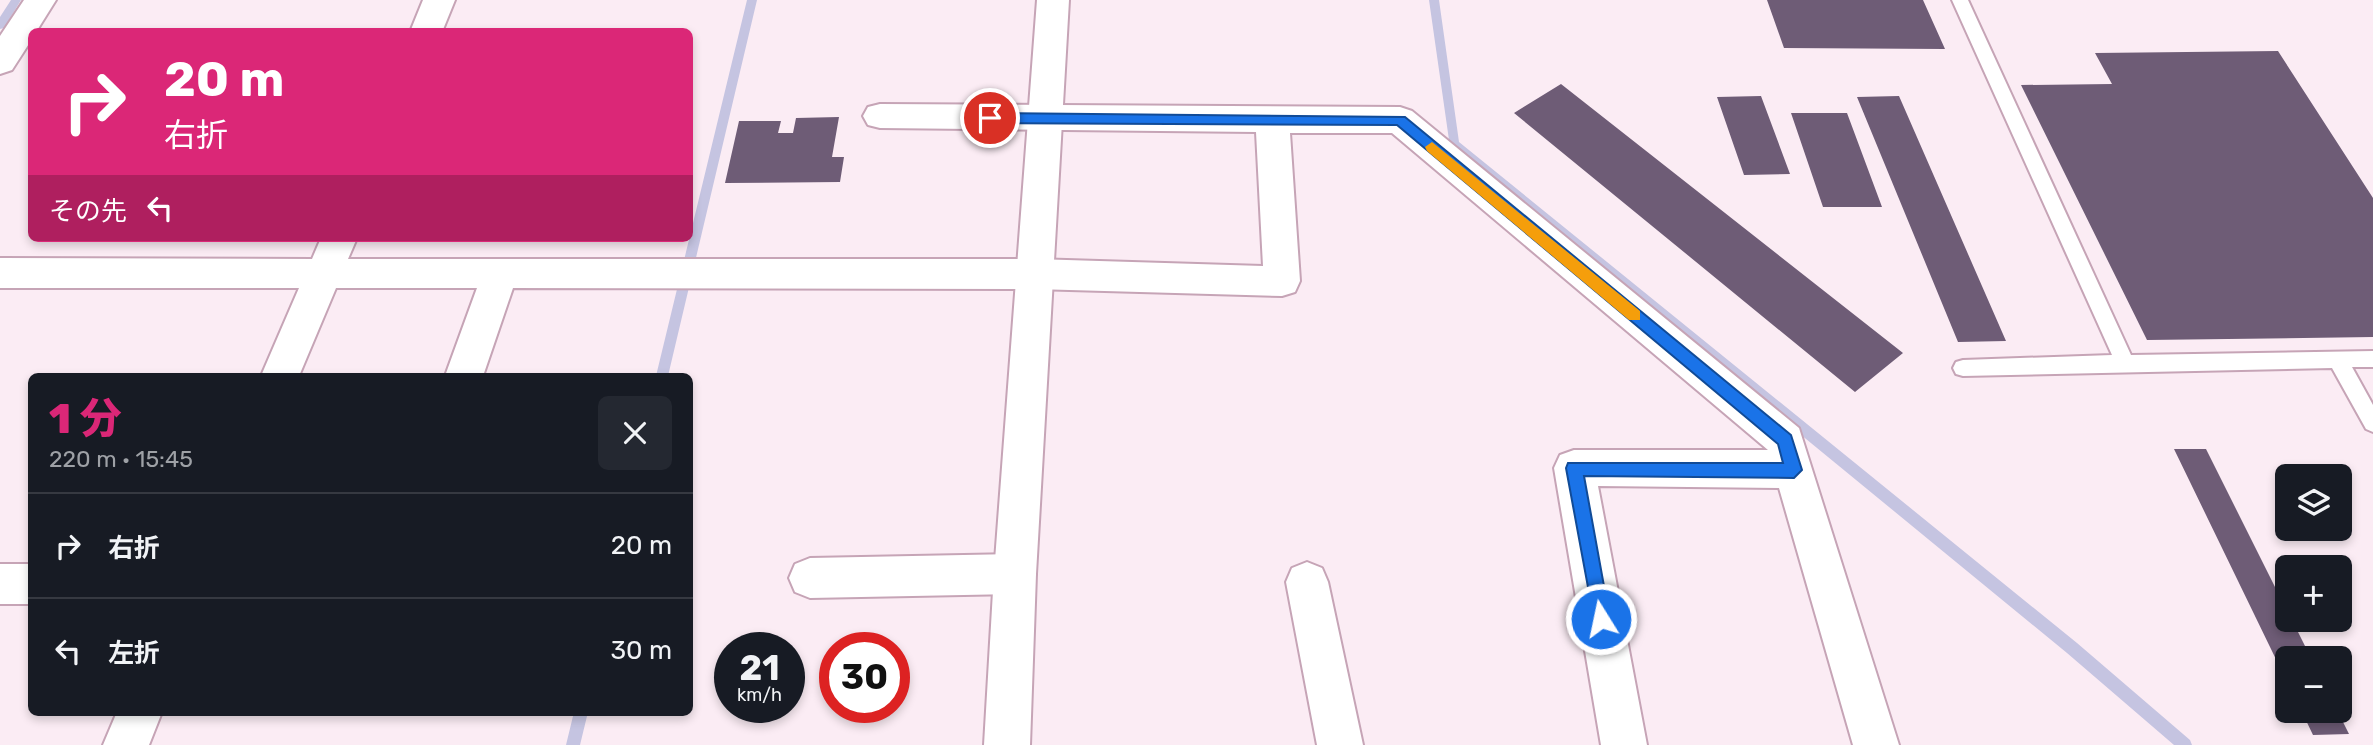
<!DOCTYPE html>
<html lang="ja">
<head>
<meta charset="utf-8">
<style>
	body { margin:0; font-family:Rubik,"Noto Sans JP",sans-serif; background:#242831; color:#f1f3f6; height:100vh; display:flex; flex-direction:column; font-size:26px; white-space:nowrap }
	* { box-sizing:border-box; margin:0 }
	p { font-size:23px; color:#9ea1a6 }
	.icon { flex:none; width:38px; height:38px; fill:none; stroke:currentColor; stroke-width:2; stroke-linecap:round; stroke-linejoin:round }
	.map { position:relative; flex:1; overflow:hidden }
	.side { position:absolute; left:28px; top:373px; width:665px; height:343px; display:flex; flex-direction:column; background:#171b24; border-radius:10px; box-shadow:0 4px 10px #0003 }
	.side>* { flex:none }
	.banner { position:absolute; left:28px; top:28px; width:665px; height:214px; border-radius:10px; box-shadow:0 4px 10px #0003; background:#db2777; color:#fff; overflow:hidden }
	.buttons { position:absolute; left:2275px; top:464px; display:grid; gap:14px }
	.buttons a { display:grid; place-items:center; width:77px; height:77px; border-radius:10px; background:#171b24; box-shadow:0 4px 10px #0003; font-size:35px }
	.speed { position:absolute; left:714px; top:632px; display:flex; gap:14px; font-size:35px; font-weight:700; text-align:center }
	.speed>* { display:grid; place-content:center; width:91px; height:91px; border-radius:50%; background:#171b24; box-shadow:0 4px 10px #0003; line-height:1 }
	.speed small { font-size:18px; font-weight:400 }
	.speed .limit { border:10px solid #d22; background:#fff; color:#111 }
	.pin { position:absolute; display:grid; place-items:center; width:60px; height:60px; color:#fff; margin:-30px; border:4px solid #fff; border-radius:50%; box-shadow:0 2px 7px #0007 }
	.me { position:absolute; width:77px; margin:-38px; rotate:350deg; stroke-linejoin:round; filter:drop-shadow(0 0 5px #0008) }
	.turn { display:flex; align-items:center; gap:24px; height:147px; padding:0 21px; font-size:32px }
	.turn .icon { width:91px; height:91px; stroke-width:2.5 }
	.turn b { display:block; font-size:49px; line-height:60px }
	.then { display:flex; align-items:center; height:66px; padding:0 21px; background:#0003; gap:14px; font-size:26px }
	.round { display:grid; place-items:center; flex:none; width:74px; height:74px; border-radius:10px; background:#242831 }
	.head { display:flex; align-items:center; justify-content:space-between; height:119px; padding:0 21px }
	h1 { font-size:42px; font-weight:800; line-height:52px; color:#db2777 }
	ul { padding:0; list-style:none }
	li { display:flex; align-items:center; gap:21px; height:105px; padding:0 21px; border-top:2px solid #363941 }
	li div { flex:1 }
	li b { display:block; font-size:26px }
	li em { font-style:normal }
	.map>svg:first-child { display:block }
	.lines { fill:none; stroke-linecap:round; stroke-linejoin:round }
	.stream { fill:#c5c4e1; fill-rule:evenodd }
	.building { fill:#6e5c76 }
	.service-casing { stroke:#c6a4b6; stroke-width:4 }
	.minor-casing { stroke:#c6a4b6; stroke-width:4 }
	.tertiary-casing { stroke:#c6a4b6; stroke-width:4 }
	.service { fill:#fff; fill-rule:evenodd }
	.minor { fill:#fff; fill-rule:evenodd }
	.tertiary { fill:#fff; fill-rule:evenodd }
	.route { fill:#1a73e8; stroke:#114b97; stroke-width:2 }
	.slow { fill:#f59e0b }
</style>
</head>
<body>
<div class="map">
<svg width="2373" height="745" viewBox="0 0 2373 745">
	<rect width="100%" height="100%" fill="#fbecf4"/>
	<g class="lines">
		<path class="stream" d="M11,0h10l-17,28 -4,1v-12z
			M747,0h10l-89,376h-12z
			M1429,0h10l20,142 618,501 113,97 2,5h-18l-107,-92 -617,-506z
			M574,712h14l-8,33h-14z"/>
	</g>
	<path class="building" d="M1767,0h156l22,49 -161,-1z
		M2278,51l95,147v139l-226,3 -126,-255 91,-1 -17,-31z
		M1561,84l342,269 -48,39 -341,-279z
		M1761,96l29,78 -46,1 -27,-78z
		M1899,96l107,245 -48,1 -101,-245z
		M1791,113h56l35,94h-59z
		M839,117l-7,40h12l-4,25 -115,1 14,-62h42l-3,12h15l3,-15z
		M2174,449h32l81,162v9h5l19,38h-24v24z
		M2301,710h36l12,24 -36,1z"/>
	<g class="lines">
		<g class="service-casing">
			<path id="service" d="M1952,0h16l163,355 242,-4v16h-21l21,38v27l-7,-3 -34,-61 -369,8 -7,-2 -3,-6 3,-6 7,-2 149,-5z"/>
		</g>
		<g class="minor-casing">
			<path id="minor" d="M24,0h32l-20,32h-4v7l-20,31 -12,4v-38z
				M423,0h32l-13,32h-32z
				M880,104l520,3 12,4 387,317 100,317h-46l-74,-257 -181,-2 49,259h-46l-47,-277 6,-13 14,-5h194l-376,-317h-102l10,148 -5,11 -13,4 -248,-7 -521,-1 -30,88h-38l32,-88h-141l-37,88h-38l38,-88h-299v-30l312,1 9,-21h36l-9,21h686l229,7 -7,-134 -376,-4 -12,-3 -5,-9 5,-9z
				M1015,554l15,6 6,14 -6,14 -15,6 -205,4 -15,-6 -6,-14 6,-14 15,-6z
				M1307,562l15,6 6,14 35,163h-46l-31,-163 6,-14z
				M0,564h32v40h-32z
				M117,712h45l-13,33h-46z"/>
		</g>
		<g class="tertiary-casing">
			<path id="tertiary" d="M1037,0h32l-33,574 -6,171h-46l10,-171z"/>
		</g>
		<use href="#service" class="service"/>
		<use href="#minor" class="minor"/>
		<use href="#tertiary" class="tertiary"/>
	</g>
	<path class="route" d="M990,113l415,4 386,318 11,35 -8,8 -210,-2 26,143 -3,6 -6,3 -6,-3 -29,-157 2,-5h215l-5,-19 -381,-319 -407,-2 -7,-5z"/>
	<path class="slow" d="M1432,142l208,169v9h-11l-202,-169 -2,-4z"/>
</svg>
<div class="buttons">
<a><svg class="icon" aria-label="layers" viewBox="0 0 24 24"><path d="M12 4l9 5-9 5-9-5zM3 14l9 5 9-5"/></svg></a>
<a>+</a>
<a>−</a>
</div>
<div class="speed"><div>21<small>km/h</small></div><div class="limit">30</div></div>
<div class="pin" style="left:990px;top:118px;background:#d93025"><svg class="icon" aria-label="arrive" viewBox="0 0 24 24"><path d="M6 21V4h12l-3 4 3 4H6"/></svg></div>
<svg class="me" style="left:1601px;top:619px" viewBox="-20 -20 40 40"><circle r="17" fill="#1a73e8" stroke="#fff" stroke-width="3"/><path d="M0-11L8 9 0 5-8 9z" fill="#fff"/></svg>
<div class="banner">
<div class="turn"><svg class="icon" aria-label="right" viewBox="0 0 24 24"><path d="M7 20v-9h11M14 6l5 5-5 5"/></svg><div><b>20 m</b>右折</div></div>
<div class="then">その先<svg class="icon" aria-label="left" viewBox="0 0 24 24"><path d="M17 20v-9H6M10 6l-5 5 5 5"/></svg></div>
</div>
<section class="side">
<div class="head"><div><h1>1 分</h1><p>220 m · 15:45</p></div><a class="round"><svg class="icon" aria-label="close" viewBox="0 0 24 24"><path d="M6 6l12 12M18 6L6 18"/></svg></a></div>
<ul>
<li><svg class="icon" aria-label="right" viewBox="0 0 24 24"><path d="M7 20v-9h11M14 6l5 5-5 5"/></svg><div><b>右折</b></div><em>20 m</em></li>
<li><svg class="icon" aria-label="left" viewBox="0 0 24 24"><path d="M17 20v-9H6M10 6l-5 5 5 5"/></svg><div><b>左折</b></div><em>30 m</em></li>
</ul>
</section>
</div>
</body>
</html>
